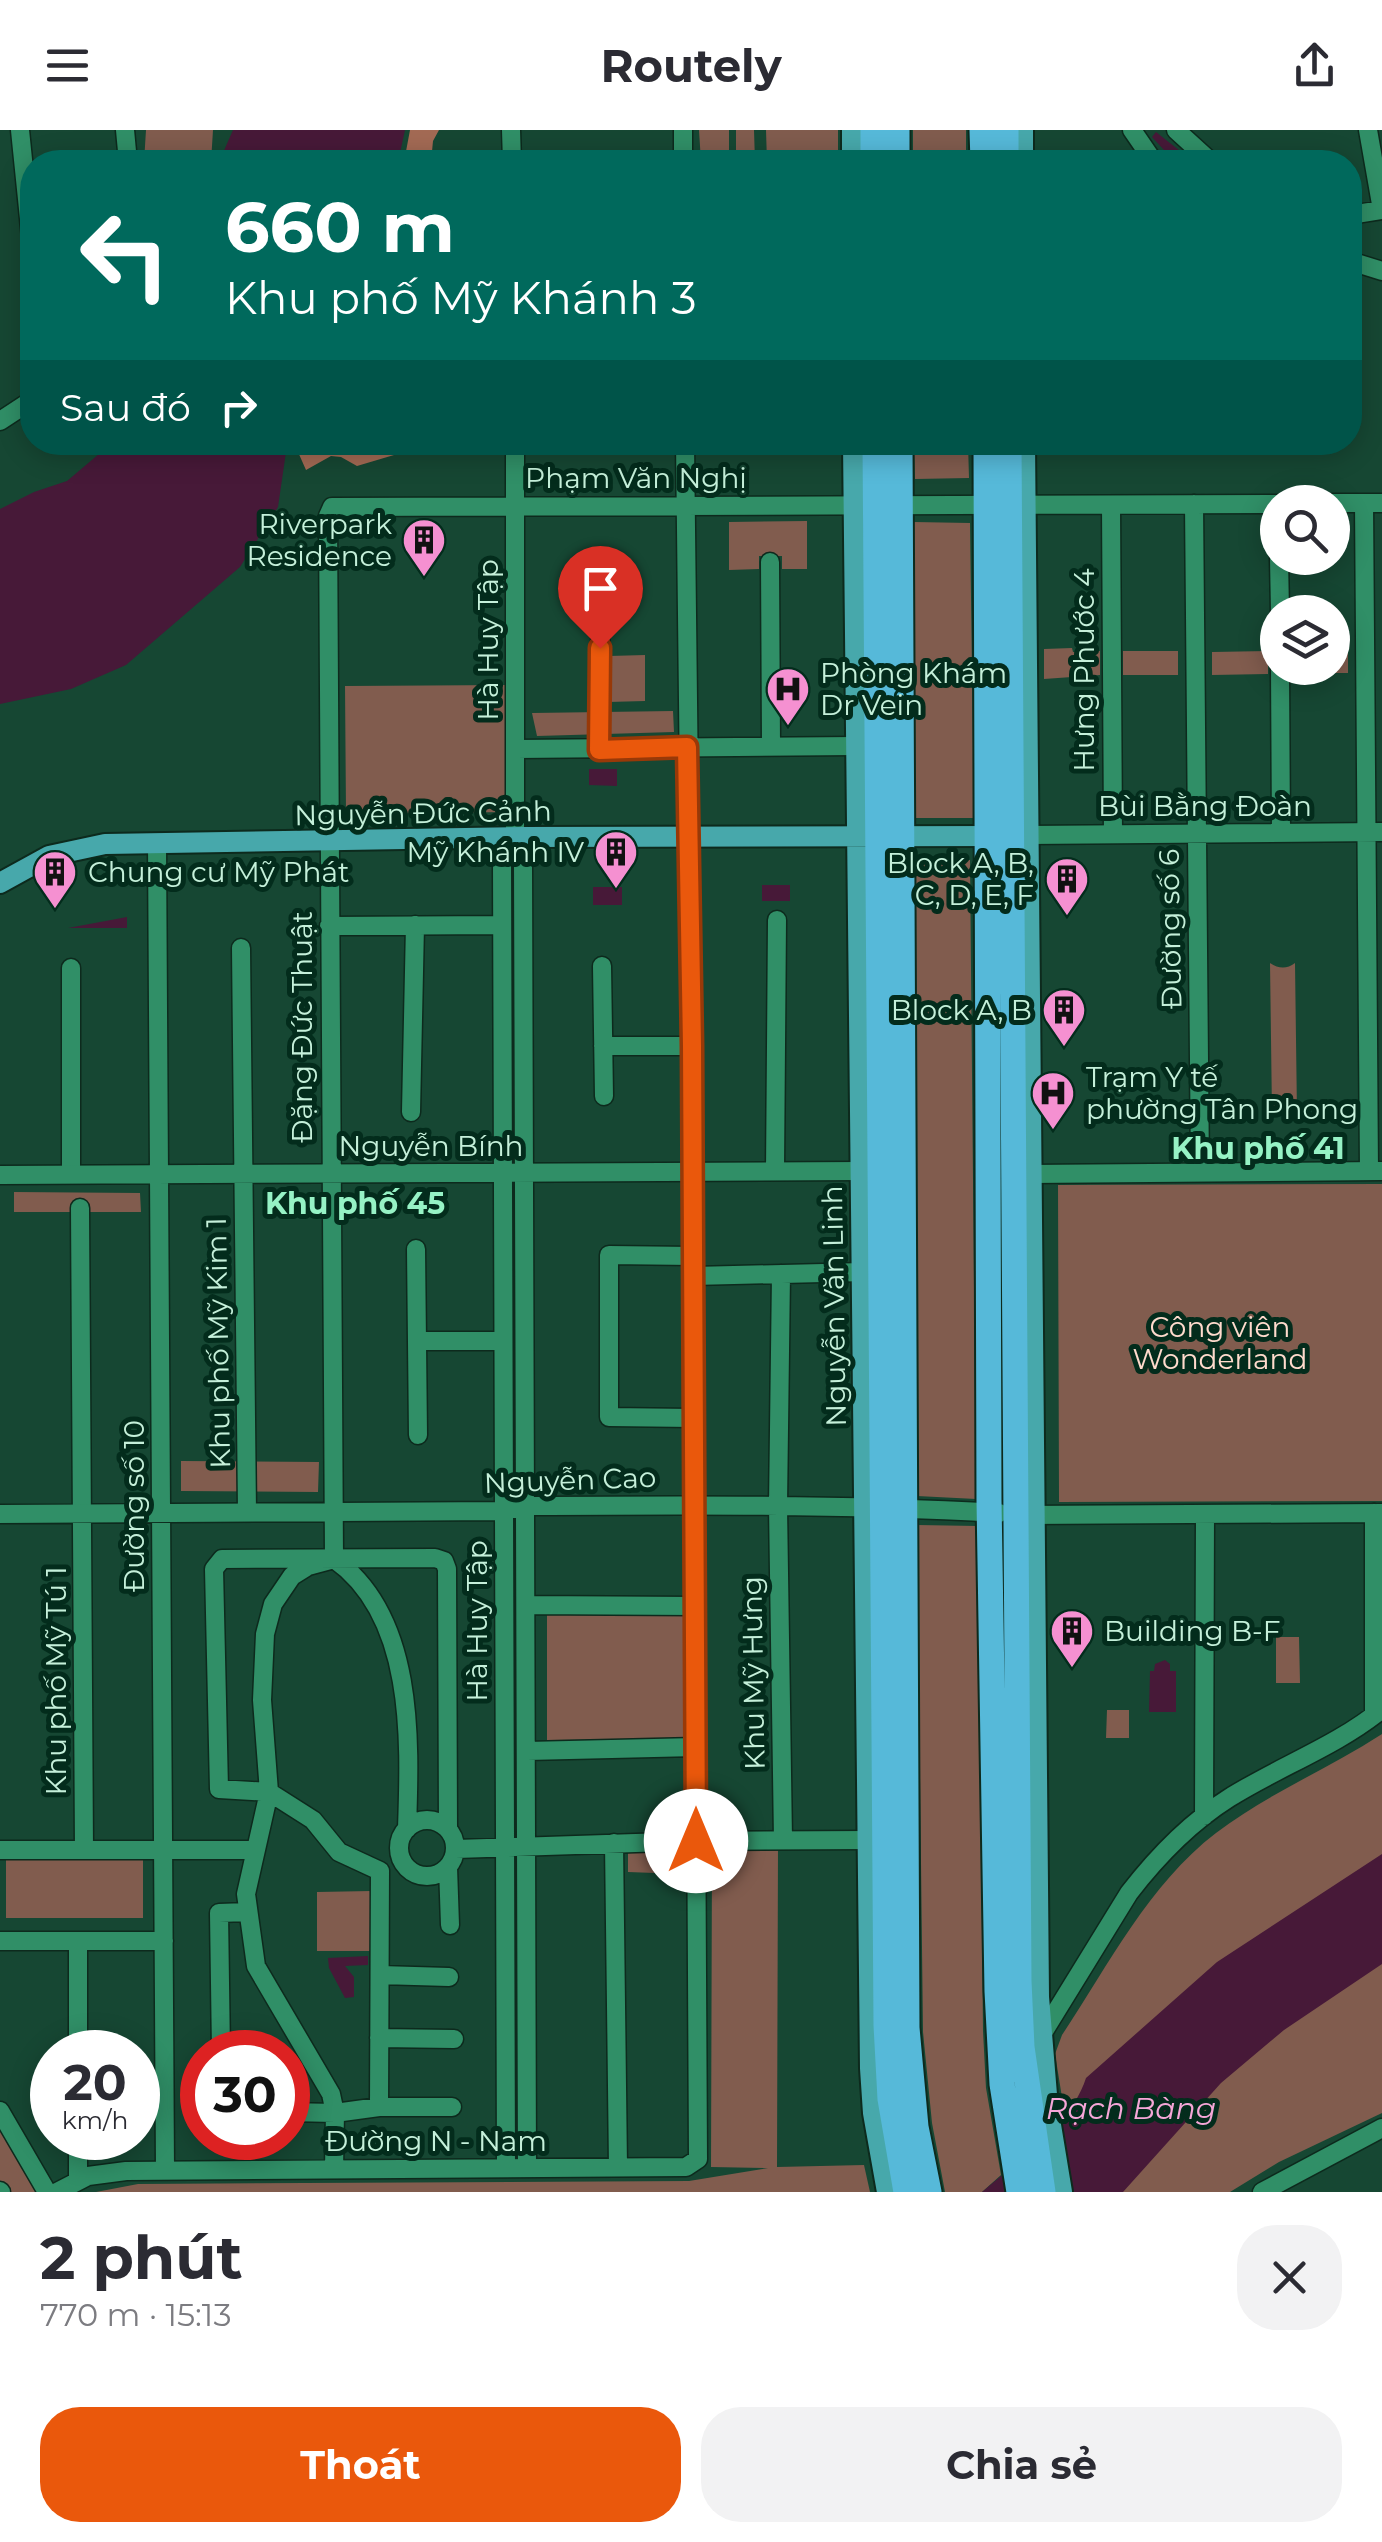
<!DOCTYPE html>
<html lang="vi">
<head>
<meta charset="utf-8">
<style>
	body { margin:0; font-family:Montserrat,sans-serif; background:#f2f2f3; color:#2b2b33; height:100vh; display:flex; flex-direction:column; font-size:38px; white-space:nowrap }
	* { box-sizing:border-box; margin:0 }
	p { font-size:32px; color:#7c7c81 }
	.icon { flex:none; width:55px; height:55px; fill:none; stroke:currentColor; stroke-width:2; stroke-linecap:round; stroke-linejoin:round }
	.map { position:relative; height:2062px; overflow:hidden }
	.panel { display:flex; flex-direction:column; background:#fff; flex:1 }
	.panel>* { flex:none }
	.top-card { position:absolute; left:20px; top:20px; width:1342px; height:305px; border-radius:40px; box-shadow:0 5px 25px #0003; background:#00695c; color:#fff; overflow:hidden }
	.fabs { position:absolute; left:1260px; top:355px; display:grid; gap:20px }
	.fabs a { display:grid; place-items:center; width:90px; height:90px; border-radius:50%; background:#fff; box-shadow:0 5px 25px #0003; font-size:50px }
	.speed { position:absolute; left:30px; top:1900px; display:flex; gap:20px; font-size:50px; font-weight:700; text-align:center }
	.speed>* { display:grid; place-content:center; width:130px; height:130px; border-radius:50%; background:#fff; box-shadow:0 5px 25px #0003; line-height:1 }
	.speed small { font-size:25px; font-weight:400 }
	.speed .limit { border:15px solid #d22; background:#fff; color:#111 }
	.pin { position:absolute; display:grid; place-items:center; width:85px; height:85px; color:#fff; margin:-102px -42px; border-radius:50% 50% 50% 0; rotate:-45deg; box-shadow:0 0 10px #0007 }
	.pin .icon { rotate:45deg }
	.me { position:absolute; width:110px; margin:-55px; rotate:0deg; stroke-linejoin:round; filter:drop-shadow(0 0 8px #0008) }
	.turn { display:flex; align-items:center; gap:35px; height:210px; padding:0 40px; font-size:45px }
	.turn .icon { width:130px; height:130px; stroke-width:2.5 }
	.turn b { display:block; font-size:70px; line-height:85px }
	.then { display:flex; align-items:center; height:95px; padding:0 40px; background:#0003; gap:20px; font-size:38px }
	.round { display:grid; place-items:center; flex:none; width:105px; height:105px; border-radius:40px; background:#f2f2f3 }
	.head { display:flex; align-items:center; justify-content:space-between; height:170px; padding:0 40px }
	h1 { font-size:60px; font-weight:700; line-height:75px }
	.primary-button { display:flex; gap:20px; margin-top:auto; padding:20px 40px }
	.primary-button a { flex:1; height:115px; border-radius:40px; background:#ea580c; color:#fff; font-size:40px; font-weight:700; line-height:115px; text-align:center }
	.primary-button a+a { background:#f2f2f3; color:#2b2b33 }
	header { display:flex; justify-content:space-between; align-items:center; height:130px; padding:0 40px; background:#fff; font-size:45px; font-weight:700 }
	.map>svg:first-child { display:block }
	.green { fill:#815c4e }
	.forest { fill:#a36a54 }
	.water { fill:#471938 }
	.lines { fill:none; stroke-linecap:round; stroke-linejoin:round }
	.minor-casing { stroke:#0d2a1d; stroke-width:21 }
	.major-casing { stroke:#0d2a1d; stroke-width:24 }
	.highway-casing { stroke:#0d2a1d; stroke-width:29 }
	.minor { stroke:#308f67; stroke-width:18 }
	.major { stroke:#47a8ab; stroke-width:20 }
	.highway { stroke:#56b9d9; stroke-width:25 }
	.route-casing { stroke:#983908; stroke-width:25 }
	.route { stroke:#ea580c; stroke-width:18 }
	.labels { text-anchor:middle; stroke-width:10; stroke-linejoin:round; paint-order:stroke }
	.street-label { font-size:28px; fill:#c5f0da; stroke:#032c1c }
	.poi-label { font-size:28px; fill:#c5f0da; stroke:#032c1c; text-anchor:end }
	.park-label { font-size:28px; fill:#ffdbcd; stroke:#032c1c }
	.neighbourhood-label { font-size:30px; font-weight:bold; fill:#96f2c5; stroke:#032c1c }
	.water-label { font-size:30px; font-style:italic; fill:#f6a7d8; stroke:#032c1c }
</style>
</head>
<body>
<header><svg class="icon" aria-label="menu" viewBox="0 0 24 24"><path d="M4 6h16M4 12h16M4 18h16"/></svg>Routely<svg class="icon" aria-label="share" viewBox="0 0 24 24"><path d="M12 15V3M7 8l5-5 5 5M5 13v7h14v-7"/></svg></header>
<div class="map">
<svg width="1382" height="2062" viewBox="0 0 1382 2062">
	<rect width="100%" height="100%" fill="#164733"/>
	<path class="green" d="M146,0h67l-2,32h-67z
		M699,0h30v32h-28z
		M736,0h18l1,32h-19z
		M766,0h72v32h-71z
		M913,0h53v32h-53z
		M914,313h54l1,35 -54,1z
		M807,391v48h-25v-13h-23v13l-30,1v-48z
		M914,392l56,1 4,295h-61z
		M1072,518l1,4 27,-1v24l-56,4v-30z
		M1348,519v24h-55v-5h39l1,-18z
		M1123,521h55v24h-55z
		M1268,521v23l-56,1v-23z
		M645,525v46l-37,1 1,-46z
		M507,555l1,127 -162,2 -1,-128z
		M673,581l1,21 -137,4 -5,-23z
		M511,728l9,1 -3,298 -9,1z
		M914,730h56l6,639 -59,-3z
		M1270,833c9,6 17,6 25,0l2,151h-25z
		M1382,1054v317l-323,1 -1,-317z
		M14,1062l126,1 1,19h-127z
		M181,1331l138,1 -1,30 -137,-1z
		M917,1395l61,1 5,505 3,57 15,87 -19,17h-37l-13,-69 -9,-91z
		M685,1483v126l-138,1v-126z
		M1276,1507h23l1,46h-24z
		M1107,1580h22v28h-23z
		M1382,1604v145l-317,237 -10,-62 7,-19c46,-69 87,-151 154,-202 51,-39 112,-64 166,-99z
		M712,1717h66l-1,320 87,-2 6,27h-774l42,-8 551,-3 79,-13 -57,-1z
		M628,1722l55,2 -1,20 -54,-2z
		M6,1728l137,1v59h-137z
		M371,1761l1,60h-55v-59z
		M1382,1810v173l-103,49 -49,30h-134z
		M0,1990l37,69 -2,3h-28l-7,-11z"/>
	<path class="forest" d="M410,0h29l-6,11 -2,21h-27z
		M301,313v-1l113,1 -20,12 -37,11 -16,-9 -10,-1 -25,14 -8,-18z"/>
	<path class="water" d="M233,0h172l-7,32h-179z
		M1156,2l38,30h-19l-23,-25z
		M112,313h180l-6,9 -8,55 -38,60 -114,98 -55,24 -71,15v-195l34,-17 33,-11z
		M589,639h28v17l-28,-1z
		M762,755h28v16h-28z
		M593,757h29v18h-29z
		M127,787v11h-59z
		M1165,1530l5,4v7h6v41h-27l1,-41h4l1,-7z
		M1382,1724v110l-98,66 -63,53 -98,109h-141c37,-32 89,-67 104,-114l131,-116z
		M368,1826v9l-23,1 9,11v20l-9,1 -16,-30 -1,-10z"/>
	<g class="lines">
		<g class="minor-casing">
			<path id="minor" d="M20,0l12,118
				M125,0l3,32
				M511,0l1,32
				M683,0v32
				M1132,0l22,32
				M1176,0l35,32
				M1368,0l14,80
				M1350,85l32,-5
				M1350,131l32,10
				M0,291l32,-21
				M515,312v396l8,23 4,1306
				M1332,373h50
				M1364,373l5,668
				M1194,374l6,668
				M1111,375l2,329
				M1279,428l1,54
				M770,432l1,184
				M1280,538l1,165
				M516,619l340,-3
				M599,620l2,-169
				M1028,705l354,-3
				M157,713l8,1327
				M329,796l172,-1
				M241,818l6,564
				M602,836l2,130
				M71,838v207
				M603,916h89
				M411,982l4,-187
				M775,1041l2,-251
				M1030,1044l352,-3
				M0,1045l862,-4
				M80,1078l4,642
				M416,1119l2,186
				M693,1126l-84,-1v162l84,1
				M781,1144l-3,232 5,334
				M693,1146l171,-4
				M417,1211h85
				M1374,1383v202
				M0,1384l503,-3 23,-5c158,-1 315,-2 473,7
				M1025,1385l357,-2
				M334,1429l-6,-1043 4,-9 946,-3
				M526,1475l168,1
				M527,1621l169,-4
				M1204,1686l1,-301
				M399 1718a28 28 0 1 1 56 0a28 28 0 1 1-56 0Z
				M614,1713l4,324
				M456,1719l240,-8 172,-1
				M0,1720h255
				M448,1737l2,58
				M380,1741l-41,-19 -26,-32 -44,-28 -50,-3 -5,-220 8,-10 213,-1 9,3 3,8 1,259
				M0,1811h164
				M78,1811v111
				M380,1845l69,2
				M1041,1906l88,-143c27,-35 62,-71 100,-95 49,-31 108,-52 153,-89
				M379,1908l75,1
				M221,1922l-2,-139 29,-1
				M379,1977l1,-236
				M0,1981l47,81
				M288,1982l47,1 -4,-19 -75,-128 -10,-72 23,-102 -7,-92 3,-66 8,-30 19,-28 16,-10 26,-7c81,57 76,181 73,270
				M78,2008v41
				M506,2037l-4,-1305 13,-24
				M334,2039l1,-56 44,-6h73
				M0,2061l1,1
				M57,2062l31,-16 38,-5 560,-4 12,-8 -6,-1113 -7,-604
				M1262,2062l120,-64"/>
		</g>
		<g class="major-casing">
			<path id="major" d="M1023,0v32
				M852,32v-32
				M853,312l17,1626 3,45 14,79
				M1025,312l14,1555 9,110 14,85
				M0,753l49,-27 56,-12 418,-7 476,-1"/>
		</g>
		<g class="highway-casing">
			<path id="highway" d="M873,0v32
				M897,0v32
				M982,0l1,32
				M1006,0v32
				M875,312l11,1583 4,74 16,93
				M900,312l7,1586 9,99 13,65
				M986,312l3,1058 8,491 5,93 17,108
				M1009,312l10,1539 3,66 21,145"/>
		</g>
		<use href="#minor" class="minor"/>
		<use href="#major" class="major"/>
		<use href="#highway" class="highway"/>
	</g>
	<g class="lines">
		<g class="route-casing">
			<path id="route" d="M600,518l-1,102 88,-3 5,299 4,795"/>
		</g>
		<use href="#route" class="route"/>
	</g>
	<defs>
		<g id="building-pin" transform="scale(2.25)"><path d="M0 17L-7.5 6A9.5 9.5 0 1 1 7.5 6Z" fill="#f590d1" stroke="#032c1c"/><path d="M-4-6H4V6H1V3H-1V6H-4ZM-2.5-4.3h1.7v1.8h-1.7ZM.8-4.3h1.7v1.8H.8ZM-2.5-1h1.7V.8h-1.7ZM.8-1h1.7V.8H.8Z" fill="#111"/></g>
		<g id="hospital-pin" transform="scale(2.25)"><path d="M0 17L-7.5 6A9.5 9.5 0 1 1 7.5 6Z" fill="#f590d1" stroke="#032c1c"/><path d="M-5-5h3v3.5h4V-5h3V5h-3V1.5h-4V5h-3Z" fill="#111"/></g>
	</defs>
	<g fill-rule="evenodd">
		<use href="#building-pin" x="424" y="410"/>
		<use href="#hospital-pin" x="788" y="559"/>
		<use href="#building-pin" x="616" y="722"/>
		<use href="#building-pin" x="55" y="742"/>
		<use href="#building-pin" x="1067" y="749"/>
		<use href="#building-pin" x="1064" y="880"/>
		<use href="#hospital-pin" x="1053" y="963"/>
		<use href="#building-pin" x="1072" y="1501"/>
	</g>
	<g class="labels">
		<g class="street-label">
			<text x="636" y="358">Phạm Văn Nghị</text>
			<text transform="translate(488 510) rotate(-90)" y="10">Hà Huy Tập</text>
			<text transform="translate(1084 540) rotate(-90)" y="10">Hưng Phước 4</text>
			<text x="1205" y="686">Bùi Bằng Đoàn</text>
			<text transform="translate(423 683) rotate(-1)" y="10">Nguyễn Đức Cảnh</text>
			<text transform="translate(1170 799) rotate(-91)" y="10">Đường số 6</text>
			<text transform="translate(302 897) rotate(-90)" y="10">Đặng Đức Thuật</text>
			<text x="431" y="1026">Nguyễn Bính</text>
			<text transform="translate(834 1176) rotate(-91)" y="10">Nguyễn Văn Linh</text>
			<text transform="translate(218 1213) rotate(-91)" y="10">Khu phố Mỹ Kim 1</text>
			<text transform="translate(570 1350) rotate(-2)" y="10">Nguyễn Cao</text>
			<text transform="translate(134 1376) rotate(-90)" y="10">Đường số 10</text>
			<text transform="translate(477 1491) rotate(-90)" y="10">Hà Huy Tập</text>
			<text transform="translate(753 1543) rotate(-91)" y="10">Khu Mỹ Hưng</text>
			<text transform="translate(56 1551) rotate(-90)" y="10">Khu phố Mỹ Tú 1</text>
			<text x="436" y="2021">Đường N - Nam</text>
		</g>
		<g class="poi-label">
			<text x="392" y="404">Riverpark<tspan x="392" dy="32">Residence</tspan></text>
			<text x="820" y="553" text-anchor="start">Phòng Khám<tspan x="820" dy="32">Dr Vein</tspan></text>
			<text x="584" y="732">Mỹ Khánh IV</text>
			<text x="1034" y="743">Block A, B,<tspan x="1034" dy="32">C, D, E, F</tspan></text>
			<text x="88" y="752" text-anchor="start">Chung cư Mỹ Phát</text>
			<text x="1032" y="890">Block A, B</text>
			<text x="1086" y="957" text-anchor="start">Trạm Y tế<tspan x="1086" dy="32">phường Tân Phong</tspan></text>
			<text x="1104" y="1511" text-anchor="start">Building B-F</text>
		</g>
		<g class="park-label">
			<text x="1220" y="1207">Công viên<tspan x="1220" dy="32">Wonderland</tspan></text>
		</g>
		<g class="neighbourhood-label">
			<text x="1258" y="1029">Khu phố 41</text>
			<text x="355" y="1084">Khu phố 45</text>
		</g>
		<g class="water-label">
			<text x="1131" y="1989">Rạch Bàng</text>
		</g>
	</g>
</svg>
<div class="fabs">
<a><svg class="icon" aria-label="search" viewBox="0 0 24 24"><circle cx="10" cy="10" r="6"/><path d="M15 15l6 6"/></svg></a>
<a><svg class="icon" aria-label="layers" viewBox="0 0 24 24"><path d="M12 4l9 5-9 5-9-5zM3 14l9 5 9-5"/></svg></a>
</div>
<div class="speed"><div>20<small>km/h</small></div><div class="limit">30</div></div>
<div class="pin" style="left:600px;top:518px;background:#d93025"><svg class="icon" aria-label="arrive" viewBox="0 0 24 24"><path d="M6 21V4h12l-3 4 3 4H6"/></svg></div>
<svg class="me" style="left:696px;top:1711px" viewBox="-20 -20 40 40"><circle r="19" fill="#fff"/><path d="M0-13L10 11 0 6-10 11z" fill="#ea580c"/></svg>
<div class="top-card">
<div class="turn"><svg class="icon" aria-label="left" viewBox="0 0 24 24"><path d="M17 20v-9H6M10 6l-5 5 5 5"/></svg><div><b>660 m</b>Khu phố Mỹ Khánh 3</div></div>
<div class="then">Sau đó<svg class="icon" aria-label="right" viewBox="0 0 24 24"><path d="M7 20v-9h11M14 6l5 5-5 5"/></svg></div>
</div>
</div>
<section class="panel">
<div class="head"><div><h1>2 phút</h1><p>770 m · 15:13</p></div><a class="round"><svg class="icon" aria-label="close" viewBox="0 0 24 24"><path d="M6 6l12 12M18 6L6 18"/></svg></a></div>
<div class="primary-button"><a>Thoát</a><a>Chia sẻ</a></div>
</section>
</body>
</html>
